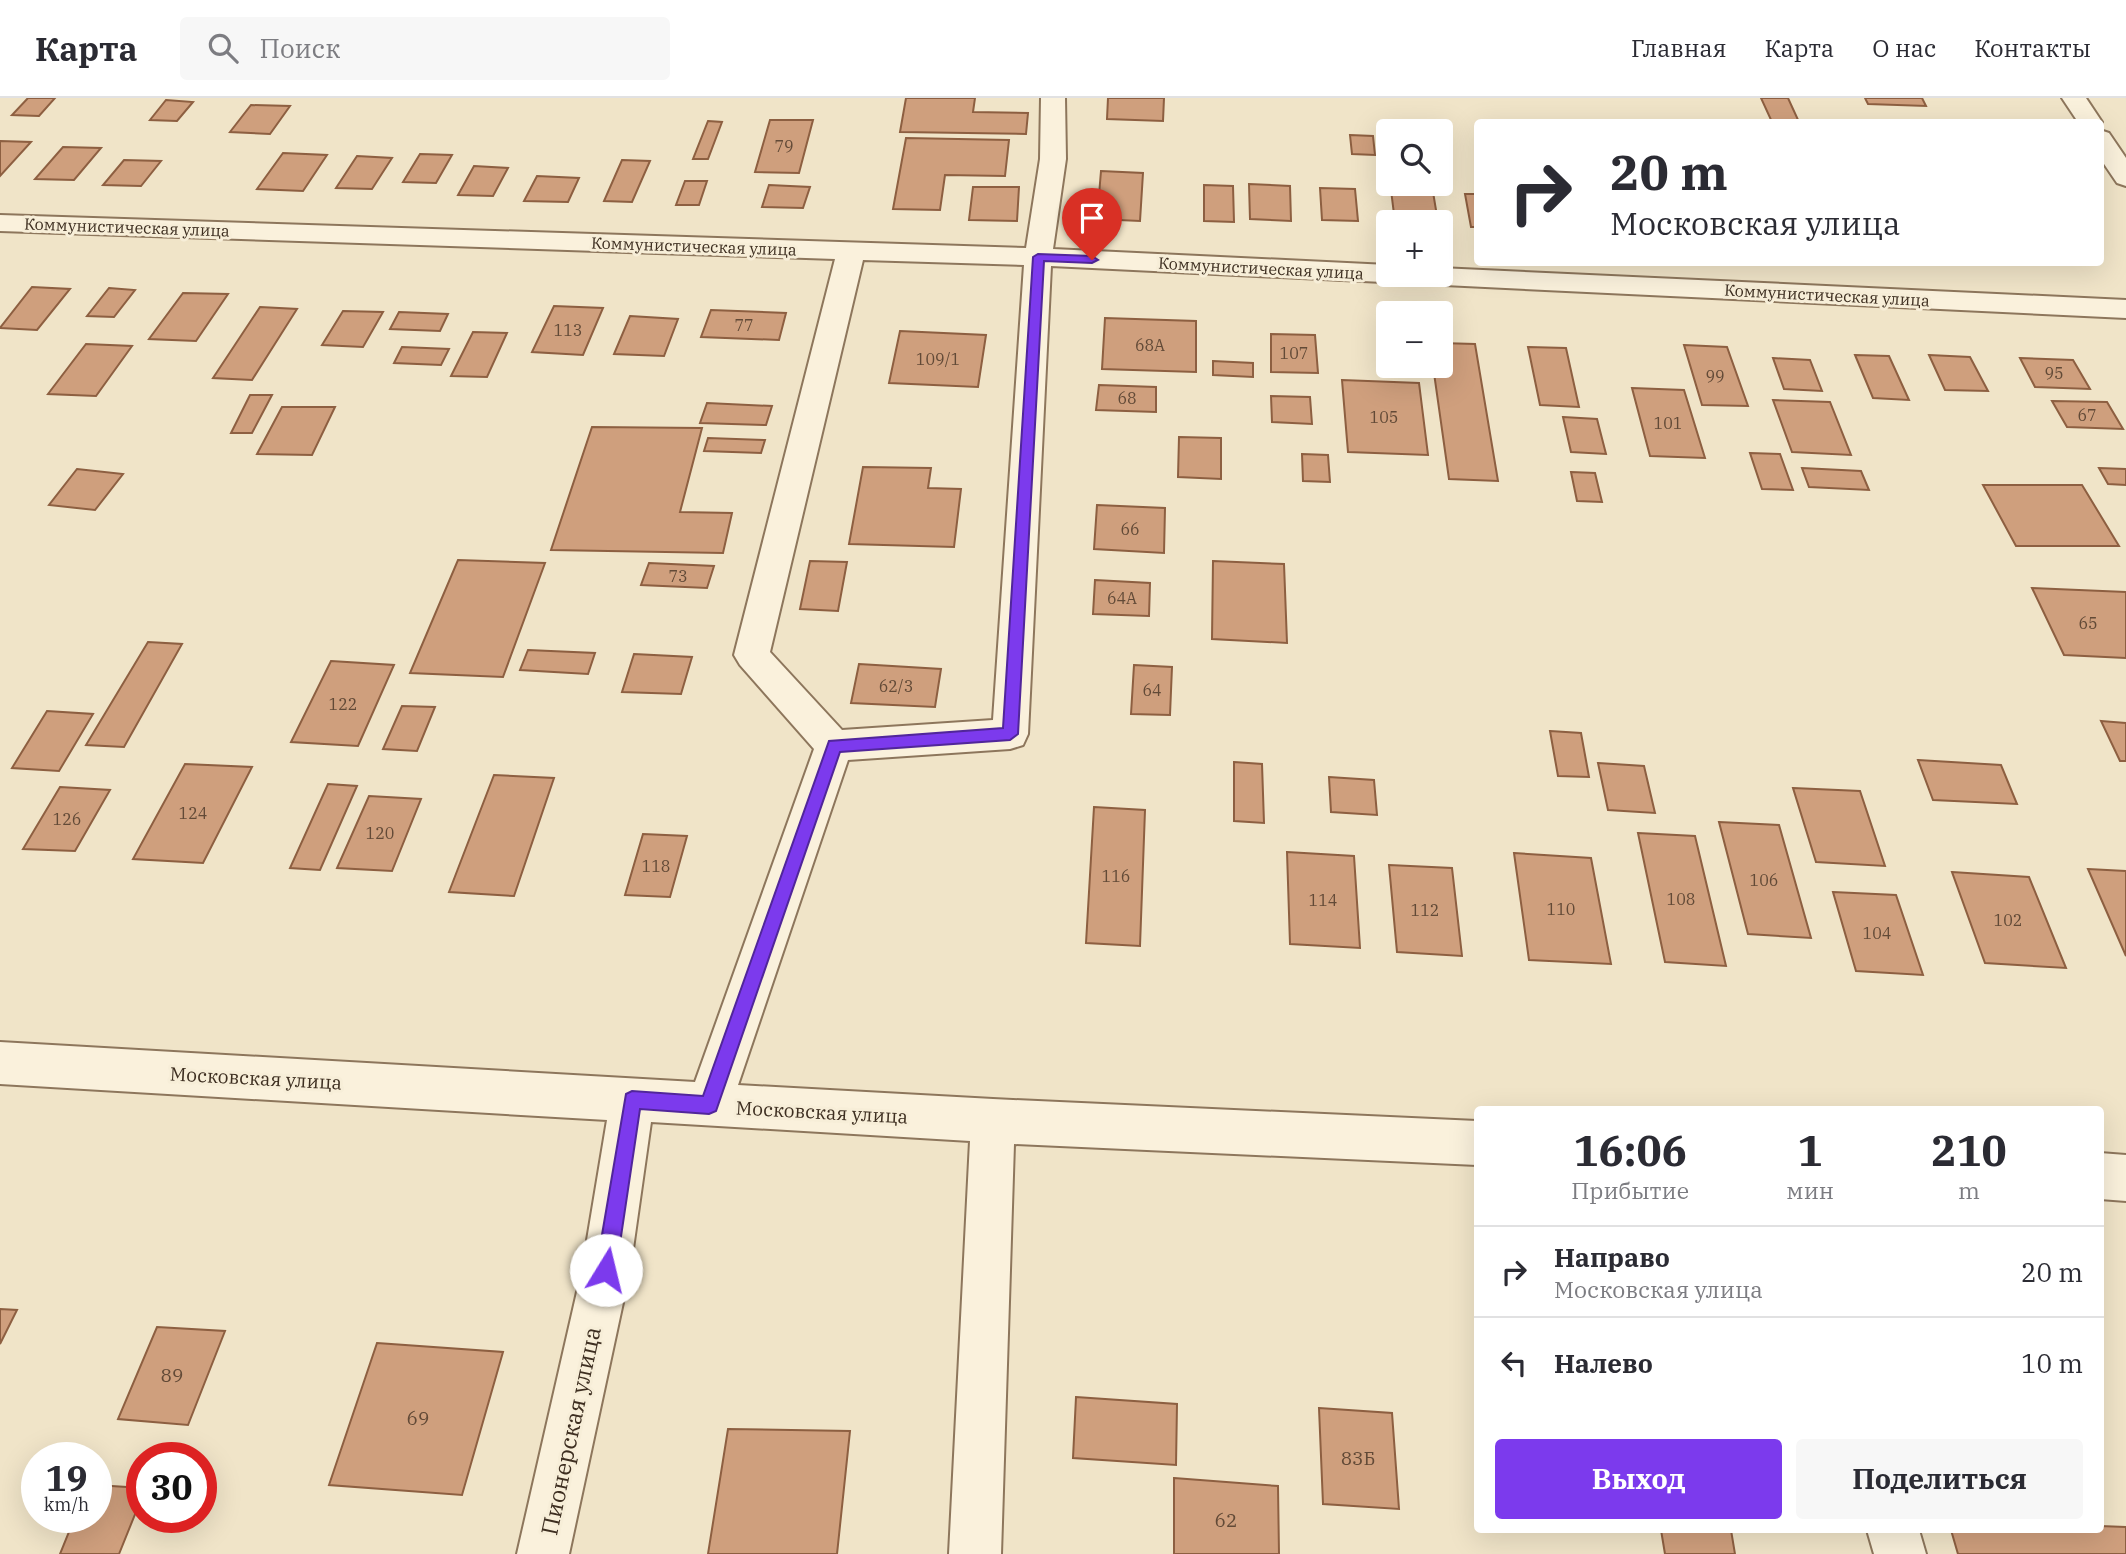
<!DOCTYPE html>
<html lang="ru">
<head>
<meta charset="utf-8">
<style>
	body { margin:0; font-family:"IBM Plex Serif",serif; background:#f7f7f7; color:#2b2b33; height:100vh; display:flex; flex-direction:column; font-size:26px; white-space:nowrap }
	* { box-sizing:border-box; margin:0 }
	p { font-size:23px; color:#7c7c81 }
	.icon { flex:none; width:38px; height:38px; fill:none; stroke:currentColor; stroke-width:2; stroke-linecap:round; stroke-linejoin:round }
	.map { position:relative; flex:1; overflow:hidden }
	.drawer { position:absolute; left:1474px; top:1008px; width:630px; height:427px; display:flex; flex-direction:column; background:#fff; border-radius:7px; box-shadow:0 7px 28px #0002 }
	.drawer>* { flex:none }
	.guide { position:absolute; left:1474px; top:21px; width:630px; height:147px; border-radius:7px; box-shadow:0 7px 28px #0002; background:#fff; color:#2b2b33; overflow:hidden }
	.buttons { position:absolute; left:1376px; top:21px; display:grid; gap:14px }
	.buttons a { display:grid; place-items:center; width:77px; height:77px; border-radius:7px; background:#fff; box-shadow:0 7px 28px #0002; font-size:35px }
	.speed { position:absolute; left:21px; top:1344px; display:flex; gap:14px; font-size:35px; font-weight:700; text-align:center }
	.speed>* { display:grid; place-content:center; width:91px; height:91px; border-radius:50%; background:#fff; box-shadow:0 7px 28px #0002; line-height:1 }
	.speed small { font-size:18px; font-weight:400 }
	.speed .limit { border:10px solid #d22; background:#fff; color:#111 }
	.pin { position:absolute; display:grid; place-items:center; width:60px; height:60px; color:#fff; margin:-72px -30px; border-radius:50% 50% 50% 0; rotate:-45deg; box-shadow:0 0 7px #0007 }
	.pin .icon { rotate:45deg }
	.me { position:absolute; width:77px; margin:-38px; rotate:9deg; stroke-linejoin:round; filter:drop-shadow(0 0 5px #0008) }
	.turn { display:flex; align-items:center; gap:24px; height:147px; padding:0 21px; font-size:32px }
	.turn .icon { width:91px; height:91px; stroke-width:2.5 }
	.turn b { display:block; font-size:49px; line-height:60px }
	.eta { display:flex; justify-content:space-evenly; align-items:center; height:119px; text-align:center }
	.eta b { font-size:42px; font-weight:700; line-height:49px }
	.primary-button { display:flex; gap:14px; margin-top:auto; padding:14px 21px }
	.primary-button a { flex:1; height:80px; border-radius:7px; background:#7c3aed; color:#fff; font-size:28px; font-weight:700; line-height:80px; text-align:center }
	.primary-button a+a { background:#f7f7f7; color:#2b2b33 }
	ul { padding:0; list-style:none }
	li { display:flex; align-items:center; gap:21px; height:91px; padding:0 21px; border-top:2px solid #e1e1e2 }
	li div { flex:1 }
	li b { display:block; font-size:26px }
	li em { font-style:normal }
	header { display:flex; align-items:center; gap:42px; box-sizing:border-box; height:98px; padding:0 35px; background:#fff; border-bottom:2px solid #e1e1e2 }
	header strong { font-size:33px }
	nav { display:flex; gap:38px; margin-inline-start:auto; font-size:24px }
	.search { width:490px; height:63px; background:#f7f7f7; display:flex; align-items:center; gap:18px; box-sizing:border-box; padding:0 24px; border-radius:7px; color:#7c7c81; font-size:26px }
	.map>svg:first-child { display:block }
	.building { fill:#cf9f7d; stroke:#8d5f41; stroke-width:2 }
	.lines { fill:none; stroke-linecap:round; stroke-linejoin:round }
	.street-casing { stroke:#8d765c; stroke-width:4 }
	.street { fill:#faf1dc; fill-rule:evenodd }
	.route { fill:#7c3aed; stroke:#51269a; stroke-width:2 }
	.labels { text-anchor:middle; stroke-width:6; stroke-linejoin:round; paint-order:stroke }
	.number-label { font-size:16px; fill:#624a37 }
	.far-street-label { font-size:16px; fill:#3d2e20; stroke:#f7eed8 }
	.street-label { font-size:19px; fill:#3d2e20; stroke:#f7eed8 }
	.near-number-label { font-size:19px; fill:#624a37 }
	.near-street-label { font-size:23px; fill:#3d2e20; stroke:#f7eed8 }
</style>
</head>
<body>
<header>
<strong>Карта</strong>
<div class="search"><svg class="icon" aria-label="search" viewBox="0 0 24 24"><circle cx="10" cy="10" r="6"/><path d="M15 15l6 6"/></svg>Поиск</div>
<nav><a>Главная</a><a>Карта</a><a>О нас</a><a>Контакты</a></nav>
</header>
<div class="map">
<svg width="2126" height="1456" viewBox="0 0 2126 1456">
	<rect width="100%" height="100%" fill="#f0e4c8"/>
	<path class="building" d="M28,0h27l-16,18 -27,-1z
		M906,0h69l-2,14 55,1 -2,21 -126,-2z
		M1108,0h56l-1,23 -56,-2z
		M1761,0h27l11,24h-27z
		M1865,0h57l4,8 -58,-2z
		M166,2l27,2 -16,19 -27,-1z
		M251,7l39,1 -20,28 -40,-2z
		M770,22h43l-14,53 -44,-1z
		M708,23l14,1 -14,37h-15z
		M1350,37l23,1 2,19 -23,-1z
		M906,40l103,2 -4,36 -60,-1 -5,35 -47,-1z
		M0,43l31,1 -31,34z
		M63,49l38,1 -27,32 -39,-1z
		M283,55l44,2 -24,36 -46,-2z
		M420,56l32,1 -16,28 -33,-1z
		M357,58l35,2 -20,31 -36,-1z
		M124,62l37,1 -20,25 -38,-1z
		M622,62l28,1 -18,41 -28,-1z
		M474,68l34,2 -15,28 -35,-1z
		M1101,73l42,2 -3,48 -43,-2z
		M537,78l42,2 -11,24 -44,-1z
		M685,83h22l-8,24h-23z
		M1249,86l41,2 1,35 -41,-2z
		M769,87l41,2 -7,21 -41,-1z
		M1204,87l29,1 1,36 -30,-1z
		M973,89h46l-2,34 -48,-1z
		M1320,90l35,1 3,32 -36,-1z
		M1391,92l42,2 5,30h-43z
		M1465,96h12v33h-6z
		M32,189l38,2 -33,41 -37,-2z
		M109,190l26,2 -21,27 -27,-1z
		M183,195l45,1 -32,47 -47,-2z
		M554,208l49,2 -20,47 -51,-3z
		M260,209l37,2 -45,71 -39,-2z
		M711,212l75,3 -7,27 -78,-3z
		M343,213l40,1 -20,35 -41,-2z
		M399,214l49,2 -8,17 -50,-2z
		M630,218l48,3 -14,37 -50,-2z
		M1105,220l91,3v51l-94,-3z
		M900,233l86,4 -8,52 -89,-4z
		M473,234l34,1 -20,44 -36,-1z
		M1271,236l44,1 3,38 -47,-1z
		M1440,245l35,1 23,137 -49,-2 -16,-113h7z
		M86,246l46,2 -36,50 -48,-2z
		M1684,247l43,2 21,59 -46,-1z
		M402,249l47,2 -8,16 -47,-2z
		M1528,249l38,1 13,59 -39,-2z
		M1855,257l34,1 20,44 -36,-2z
		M1929,257l41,2 18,34 -43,-1z
		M1773,260l37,2 12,31 -38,-2z
		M2020,260l53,2 17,29 -55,-2z
		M1213,263l40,2v14l-40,-2z
		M1342,282l77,3 9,72 -80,-3z
		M1099,287l57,2v25l-60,-2z
		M1632,290l52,2 21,68 -55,-2z
		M250,297h22l-20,38h-21z
		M1271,298l39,1 2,27 -40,-2z
		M1773,302l57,2 21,53 -59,-3z
		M2052,303l55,1 16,27 -56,-2z
		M707,305l65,3 -6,19 -66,-2z
		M282,309h53l-23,48 -55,-1z
		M1563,319l34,2 9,35 -35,-2z
		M592,329l110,1 -22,84 52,1 -9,40 -172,-3z
		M1179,339l42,1v41l-43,-2z
		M708,340l57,2 -4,13 -57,-2z
		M1750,355l30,1 13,36 -31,-1z
		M1302,356l26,1 2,27 -27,-1z
		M863,369l68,1 -3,20 33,1 -7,58 -105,-3z
		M1802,370l59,3 8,19 -60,-3z
		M2099,370l27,1v16l-18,-1z
		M77,371l46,5 -28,36 -46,-5z
		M1571,374l24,1 7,29 -25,-1z
		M1983,387h99l37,61h-103z
		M1097,407l68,3 -1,45 -70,-4z
		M458,462l87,3 -42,114 -93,-4z
		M810,463l37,1 -9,49 -38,-2z
		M1213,463l71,3 3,79 -75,-4z
		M649,465l65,3 -7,22 -66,-3z
		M1095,482l55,3 -1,33 -56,-2z
		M2032,490l94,4v66l-62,-3z
		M148,544l34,2 -58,103 -38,-2z
		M528,552l67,3 -7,21 -68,-4z
		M634,556l58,3 -11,37 -59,-2z
		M331,563l63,4 -36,81 -67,-4z
		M859,566l82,5 -6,38 -84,-4z
		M1134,567l38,2 -2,48 -39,-1z
		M402,608l33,1 -18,44 -34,-2z
		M47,613l46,3 -34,57 -47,-3z
		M2101,623l25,2v38h-6z
		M1550,633l31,2 8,44 -31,-1z
		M1918,662l83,5 16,39 -84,-4z
		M1234,664l28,2 2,59 -30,-2z
		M1598,665l46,3 11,47 -47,-3z
		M185,666l67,3 -49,96 -70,-4z
		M494,677l60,3 -40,118 -65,-4z
		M1329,679l45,3 3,35 -46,-3z
		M328,686l29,2 -37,84 -30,-2z
		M60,689l50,3 -35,61 -52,-2z
		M1793,690l67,3 25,75 -69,-4z
		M369,698l52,3 -29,72 -55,-3z
		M1094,709l51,3 -5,136 -54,-3z
		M1719,724l60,3 32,113 -63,-4z
		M1638,735l57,3 31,130 -61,-4z
		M643,736l44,2 -17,61 -45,-2z
		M1287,754l67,4 6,92 -70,-4z
		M1514,755l77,5 20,106 -82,-4z
		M1389,767l63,3 10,88 -65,-4z
		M2088,771l38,2v85z
		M1952,774l77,5 37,91 -81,-5z
		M1833,794l63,3 27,80 -67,-4z
		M0,1211l17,1 -17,34z
		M157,1229l68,4 -37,94 -70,-6z
		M377,1245l126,9 -41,143 -133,-10z
		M1076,1299l101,7 -1,61 -103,-7z
		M1319,1310l73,5 7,96 -76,-5z
		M728,1331l122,2 -13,123h-129z
		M1174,1380l104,8 1,68h-105z
		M96,1387l46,3v9l-23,57h-59l15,-37h21z
		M2100,1428l26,1v27h-168l-7,-24h149z
		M1661,1432h70l4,24h-70z"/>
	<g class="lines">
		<g class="street-casing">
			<path id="street" d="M1041,0h24l1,61 -13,90 335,16v10h52v-7l686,32v18l-1075,-52 -23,468 -5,11 -13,4 -162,11 -110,325 255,14 484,22v44l-463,-21 -13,410h-52l21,-413 -319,-19 -21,148 -61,284h-52l65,-284 25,-150 -607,-36v-42l695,40 119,-333 -74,-84 -6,-10 101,-396 -835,-28v-16l1026,33 14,-89zM863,162l161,5 -31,455 -151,10 -72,-78z
				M2062,0h24l16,24 -2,3v-3h-22z
				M2100,32l9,3 17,25v28l-9,-3 -17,-25z
				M2100,1055l26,2v46l-26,-2z
				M1867,1432h52l7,24h-52z"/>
		</g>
		<use href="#street" class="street"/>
	</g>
	<path class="route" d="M1038,156l54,2 6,4 -6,3 -48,-2 -26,473 -8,6 -170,12 -124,359 -7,3 -69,-5 -24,161 -3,7 -7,3 -7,-3 -3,-7 30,-176 6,-3 71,5 126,-355 174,-13 30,-471z"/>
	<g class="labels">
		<g class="number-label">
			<text x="784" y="54">79</text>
			<text x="744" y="233">77</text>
			<text x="568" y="238">113</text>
			<text x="1150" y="253">68А</text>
			<text x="1294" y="261">107</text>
			<text x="938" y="267">109/1</text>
			<text x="2054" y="281">95</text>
			<text x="1715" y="284">99</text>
			<text x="1127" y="306">68</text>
			<text x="2087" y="323">67</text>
			<text x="1384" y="325">105</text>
			<text x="1668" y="331">101</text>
			<text x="1130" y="437">66</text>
			<text x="678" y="484">73</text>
			<text x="1122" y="506">64А</text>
			<text x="2088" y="531">65</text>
			<text x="896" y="594">62/3</text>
			<text x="1152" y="598">64</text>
			<text x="343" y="612">122</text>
			<text x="193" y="721">124</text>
			<text x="67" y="727">126</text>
			<text x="380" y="741">120</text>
			<text x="656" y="774">118</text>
			<text x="1116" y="784">116</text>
			<text x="1764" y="788">106</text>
			<text x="1681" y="807">108</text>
			<text x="1323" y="808">114</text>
			<text x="1561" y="817">110</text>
			<text x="1425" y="818">112</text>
			<text x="2008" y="828">102</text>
			<text x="1877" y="841">104</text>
		</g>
		<g class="far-street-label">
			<text transform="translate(127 129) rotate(2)" y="6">Коммунистическая улица</text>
			<text transform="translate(694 148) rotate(2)" y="6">Коммунистическая улица</text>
			<text transform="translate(1261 170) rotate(3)" y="6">Коммунистическая улица</text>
			<text transform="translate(1827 197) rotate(3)" y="6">Коммунистическая улица</text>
		</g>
		<g class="street-label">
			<text transform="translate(256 980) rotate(3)" y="7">Московская улица</text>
			<text transform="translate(822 1014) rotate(3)" y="7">Московская улица</text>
		</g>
		<g class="near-number-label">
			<text x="172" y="1284">89</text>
			<text x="418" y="1327">69</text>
			<text x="1358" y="1367">83Б</text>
			<text x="1226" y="1429">62</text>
		</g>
		<g class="near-street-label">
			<text transform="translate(571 1333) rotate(-78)" y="8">Пионерская улица</text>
		</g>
	</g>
</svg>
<div class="buttons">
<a><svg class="icon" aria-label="search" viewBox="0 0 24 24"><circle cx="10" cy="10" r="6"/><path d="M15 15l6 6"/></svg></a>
<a>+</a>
<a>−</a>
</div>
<div class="speed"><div>19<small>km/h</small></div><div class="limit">30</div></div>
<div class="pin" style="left:1092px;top:162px;background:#d93025"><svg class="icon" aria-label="arrive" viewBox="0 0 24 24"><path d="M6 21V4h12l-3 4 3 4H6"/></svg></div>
<svg class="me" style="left:606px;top:1172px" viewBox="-20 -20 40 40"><circle r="19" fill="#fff"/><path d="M0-13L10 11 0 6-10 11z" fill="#7c3aed"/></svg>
<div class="guide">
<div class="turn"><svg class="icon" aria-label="right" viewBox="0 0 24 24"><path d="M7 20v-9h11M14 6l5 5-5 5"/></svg><div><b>20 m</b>Московская улица</div></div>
</div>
<section class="drawer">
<div class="eta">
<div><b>16:06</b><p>Прибытие</p></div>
<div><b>1</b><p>мин</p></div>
<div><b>210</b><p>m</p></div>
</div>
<ul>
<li><svg class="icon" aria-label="right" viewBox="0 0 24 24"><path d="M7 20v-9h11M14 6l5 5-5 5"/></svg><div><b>Направо</b><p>Московская улица</p></div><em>20 m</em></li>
<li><svg class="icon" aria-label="left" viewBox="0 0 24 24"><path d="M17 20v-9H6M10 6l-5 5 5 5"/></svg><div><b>Налево</b></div><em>10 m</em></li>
</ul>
<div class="primary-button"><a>Выход</a><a>Поделиться</a></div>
</section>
</div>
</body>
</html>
